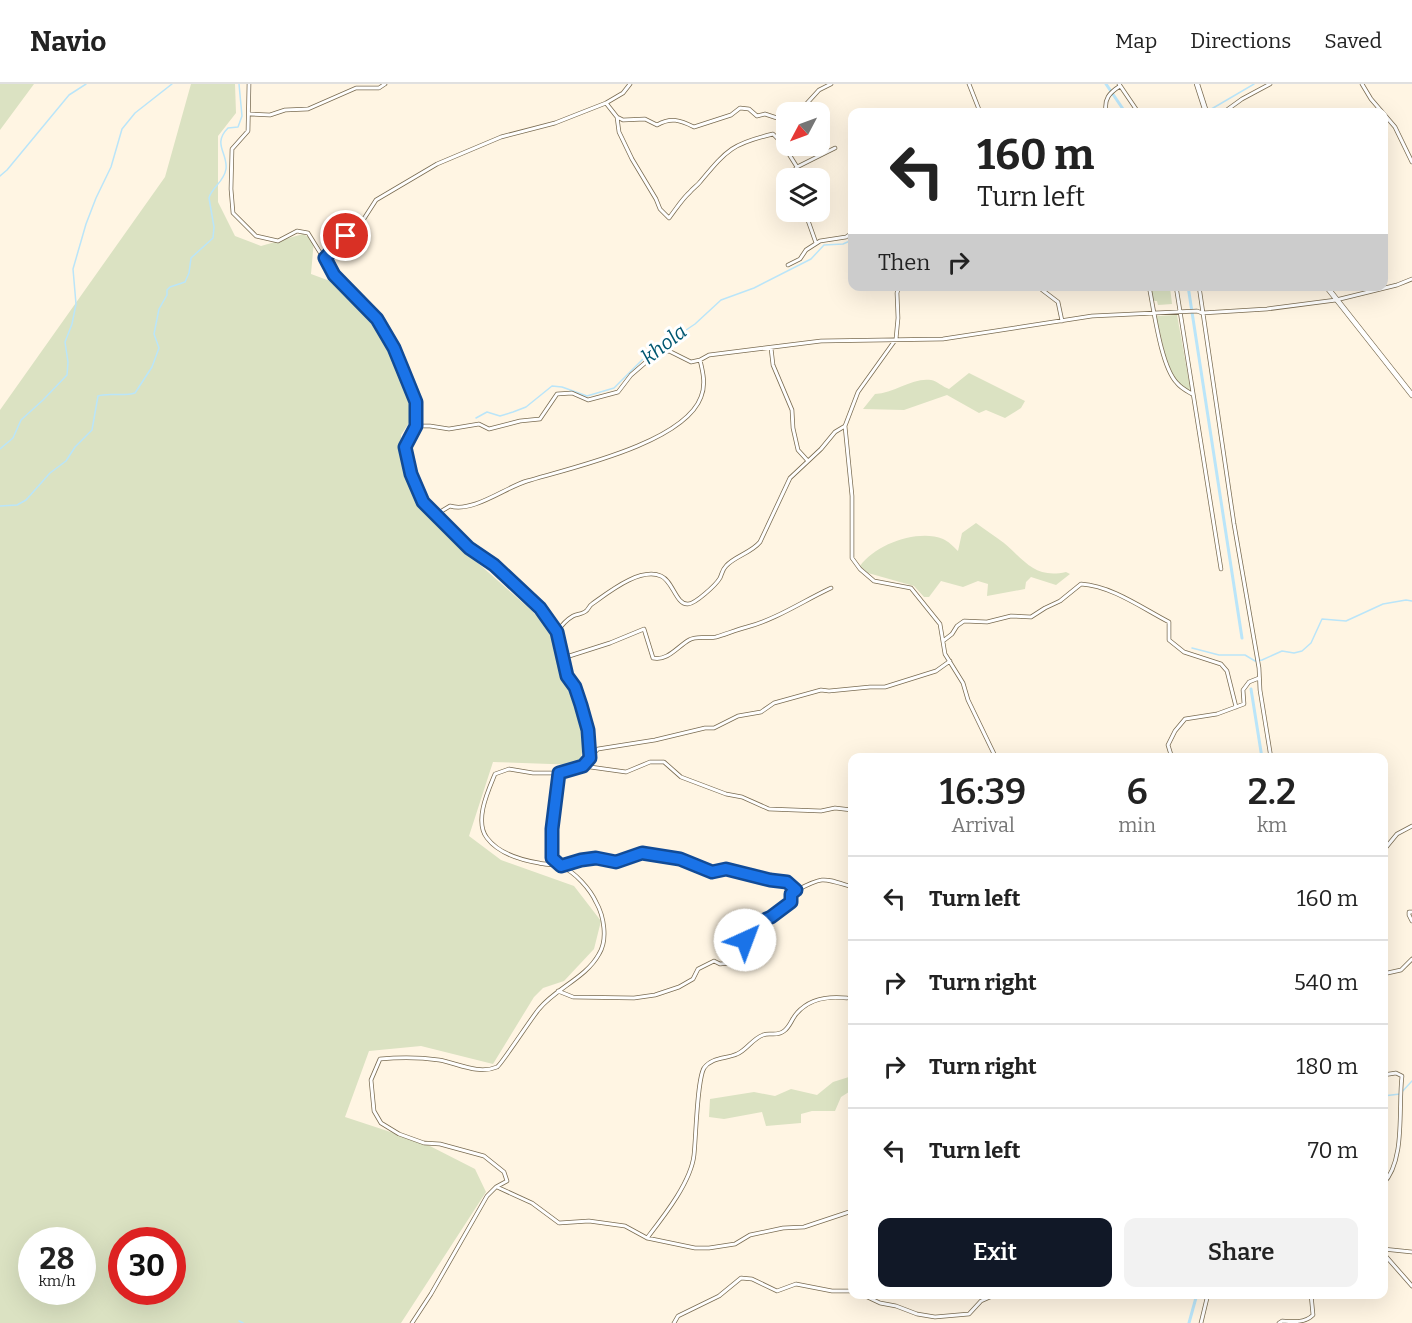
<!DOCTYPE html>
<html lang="en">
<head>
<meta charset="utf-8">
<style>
	body { margin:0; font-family:Bitter,serif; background:#f2f2f2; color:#222; height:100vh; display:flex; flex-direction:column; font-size:22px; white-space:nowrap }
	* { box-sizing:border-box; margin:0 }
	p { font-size:20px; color:#767676 }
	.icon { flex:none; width:33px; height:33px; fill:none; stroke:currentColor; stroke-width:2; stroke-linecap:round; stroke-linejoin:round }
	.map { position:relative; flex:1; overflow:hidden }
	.drawer { position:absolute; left:848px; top:669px; width:540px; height:546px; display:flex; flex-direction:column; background:#fff; border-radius:12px; box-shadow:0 6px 24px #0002 }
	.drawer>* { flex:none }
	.top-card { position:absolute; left:848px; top:24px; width:540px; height:183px; border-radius:12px; box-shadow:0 6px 24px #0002; background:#fff; color:#222; overflow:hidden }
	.needle { width:39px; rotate:229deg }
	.controls { position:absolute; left:776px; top:18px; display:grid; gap:12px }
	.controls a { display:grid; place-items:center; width:54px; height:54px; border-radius:12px; background:#fff; box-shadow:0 6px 24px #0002; font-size:30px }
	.speed { position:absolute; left:18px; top:1143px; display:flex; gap:12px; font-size:30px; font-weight:700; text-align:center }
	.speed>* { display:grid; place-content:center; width:78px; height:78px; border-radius:50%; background:#fff; box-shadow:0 6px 24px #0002; line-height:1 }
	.speed small { font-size:15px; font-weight:400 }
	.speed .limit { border:9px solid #d22; background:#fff; color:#111 }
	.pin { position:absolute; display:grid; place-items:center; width:51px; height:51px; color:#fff; margin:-26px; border:3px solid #fff; border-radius:50%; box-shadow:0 2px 6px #0007 }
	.me { position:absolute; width:66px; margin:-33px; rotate:43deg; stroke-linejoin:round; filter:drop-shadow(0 0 4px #0008) }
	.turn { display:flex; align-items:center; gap:21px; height:126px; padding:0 30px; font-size:27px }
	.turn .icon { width:78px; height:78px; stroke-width:2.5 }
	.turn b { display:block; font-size:42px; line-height:51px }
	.then { display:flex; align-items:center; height:57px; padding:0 30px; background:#0003; gap:12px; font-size:22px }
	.eta { display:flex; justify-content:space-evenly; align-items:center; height:102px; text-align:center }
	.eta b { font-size:36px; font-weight:600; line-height:42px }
	.primary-button { display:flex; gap:12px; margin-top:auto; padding:12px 30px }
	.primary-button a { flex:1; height:69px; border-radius:12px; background:#111827; color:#fff; font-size:24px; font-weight:600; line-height:69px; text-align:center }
	.primary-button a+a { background:#f2f2f2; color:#222 }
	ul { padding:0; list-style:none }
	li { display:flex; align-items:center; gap:18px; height:84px; padding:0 30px; border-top:2px solid #e0e0e0 }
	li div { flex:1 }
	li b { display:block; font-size:22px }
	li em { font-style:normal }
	header { display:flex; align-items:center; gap:36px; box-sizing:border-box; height:84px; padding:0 30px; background:#fff; border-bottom:2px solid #e0e0e0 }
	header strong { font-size:28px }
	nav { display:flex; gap:33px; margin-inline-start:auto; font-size:21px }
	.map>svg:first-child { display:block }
	.green { fill:#dbe2c2; fill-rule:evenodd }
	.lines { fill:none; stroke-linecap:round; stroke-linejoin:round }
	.stream { stroke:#bae5f9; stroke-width:1.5 }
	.canal { stroke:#bae5f9; stroke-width:3 }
	.minor-casing { stroke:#7a6c52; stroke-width:4.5 }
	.tertiary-casing { stroke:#7a6c52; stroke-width:6 }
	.minor { stroke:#fff; stroke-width:3 }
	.tertiary { stroke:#fff; stroke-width:4.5 }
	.route-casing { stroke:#114b97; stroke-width:15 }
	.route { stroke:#1a73e8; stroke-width:10 }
	.labels { text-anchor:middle; stroke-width:6; stroke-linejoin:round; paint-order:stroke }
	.water-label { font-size:20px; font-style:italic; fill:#005771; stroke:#fff }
</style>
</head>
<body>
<header>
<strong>Navio</strong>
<nav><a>Map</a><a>Directions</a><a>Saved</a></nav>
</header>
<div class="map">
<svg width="1412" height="1239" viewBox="0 0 1412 1239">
	<rect width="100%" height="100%" fill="#fff5e3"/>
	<path class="green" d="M0,0h34l-34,46z
		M191,0h44l1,29 -18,23v66l17,34 26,10 42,-12 11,6 -3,34 19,7 44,33 40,75 -3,31 -10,15 2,33 17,37 24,28 87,77 35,39 5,43 14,48 -6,25 -86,-3 -24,74 32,24 73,26 27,35 -7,28 -30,32 -21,7 -9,9 -41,67 -72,-18 -52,5 -24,66 79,26 51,26 11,23 -85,131h-401v-913l165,-233zM32,1156h50v52h-50zM122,1156h50v52h-50z
		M1150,203l5,2 15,-2 2,17 -14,1 -1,-4h-4z
		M1177,231l14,77 -16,-11 -10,-27 -9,-38z
		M969,289l56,28 -4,7 -16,10 -19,-8 -7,3 -32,-18 -43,15 -41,-1 12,-15c19,-1 39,-17 56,-14 6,1 12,7 18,9z
		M976,439c9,7 19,13 28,20 21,18 31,36 62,29l4,2 -14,11 -25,-8 -5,5 -1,7 -38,7 1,-12 -10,-3 -15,6 -22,-6 -12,16h-5l-10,-11 -46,-13 -8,-7c16,-22 58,-37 83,-27 5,2 11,8 15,12l4,-18z
		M852,992v14l-11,7 -6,14h-23l-11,3v9l-35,3 -4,-14 -38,7 -15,-2 1,-18 44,-7 21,4 16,-7 26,6 16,-13z"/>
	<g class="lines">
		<path class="stream" d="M1123,26l13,2
			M1208,27l46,-27
			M0,92l7,-6 62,-75 17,-11
			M476,334l11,-6 13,4 13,-4 13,-5 26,-21 10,1 25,9 27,-8 29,-29 52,-35 26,-24 33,-12 57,-29 13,-14 19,-1 9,-4
			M0,365l13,-11 8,-18 22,-20 24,-25 1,-13 -3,-20 7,-18 4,-20 -3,-35 13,-45 10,-26 15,-31 11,-38 13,-16 37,-29
			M0,422l17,-1 9,-5 24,-27 16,-12 9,-14 17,-17 6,-34c10,-4 24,1 37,-3l17,-26 7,-19 -5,-14 5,-25 8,-14v-5l3,-3 15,-5 4,-9 2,-15 22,-20 1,-11 -5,-29c3,-11 15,-16 17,-29 2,-16 -14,-25 2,-41l10,-1 4,-11 -3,-32
			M1192,564l27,7h26l10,6 7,-1 20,-9 12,2 8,-2 9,-8 11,-24 24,2 37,-17 23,-4 6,1
			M1383,1012l17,-2 12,-13
			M239,1237l4,2"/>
		<path class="canal" d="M1106,0l19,28
			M1188,202l54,352
			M1251,605l11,69
			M1189,1239l8,-29"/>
		<g class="minor-casing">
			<path id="minor" d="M249,0l-1,47 -16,18 -1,40 2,24 23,23 22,5 19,-10 11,2 26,42 43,44 17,29 22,54v24l-11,21 6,27 12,28 46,46 25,17 46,43 17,24 10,44 8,11 6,18 7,25 2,28 -7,8 -24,7h-26l-24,-4 -14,5c-7,17 -21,47 -8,64 12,16 34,22 52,25 7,2 16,1 23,4 13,5 28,22 34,35 8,14 12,38 3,52 -13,24 -43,34 -60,55 -7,8 -38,56 -42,58 -19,8 -40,-4 -58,-7 -20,-3 -39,-3 -59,-1l-9,21 3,31 7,12 18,11 25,9 16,1 44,12 20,16 3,9 -11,6 -9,9 -56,98 -19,29
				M969,0l11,28
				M1119,0l19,28
				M1362,0l9,15 24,28 17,35
				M606,19l11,14 6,3 22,-1 12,6c14,-8 23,-5 37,2l37,-12 9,-7 9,1 8,7 8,-2 21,7
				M799,28l20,-22 12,-6
				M1106,28c-2,-13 3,-19 14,-26
				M1224,28l18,-13 28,-15
				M250,30l20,1 15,-5 23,-1 48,-21h23l6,-4
				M617,33l2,15 13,27 24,40 4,10 9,9c7,-9 13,-19 21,-26 3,-4 7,-6 10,-10 27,-32 31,-38 73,-48l9,9
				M786,54l-4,5 15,24 -7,9 1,2
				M797,83l38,-19
				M805,128l11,31
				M325,174l33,-30 18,-28 61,-36 64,-27 54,-14 28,-11 23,-9 17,-10 7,-9
				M788,181l12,-6 6,-9 14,-9 26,-4 6,-4
				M899,202l-2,7 1,25 -2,21 -38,53 -13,34 7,70v62l8,11 14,12 37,7 29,36 5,30 18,29 5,17 28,58
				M1037,202l21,16 4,19
				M1149,202c5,24 12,81 28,97 4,5 10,8 15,11
				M1176,202l45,283
				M1199,202l35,238 25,144 1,22 11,68
				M771,264l2,17 19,45 1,18 5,22 10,11
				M416,342h14l19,3 30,-5 10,5 31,-8 20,-2 17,-25 15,-1 16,7 30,-8 13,-17 22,-19 16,-5 22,11 9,-2 9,-5 112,-14 122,-2 149,-23 105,-5 5,2 65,-4 69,-9 61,-15 15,-6
				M433,427l7,1 10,-6c23,7 56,-19 77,-25 44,-13 157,-38 174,-84 5,-12 2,-25 -1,-37
				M557,548c4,-6 9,-12 16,-16 4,-2 10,-2 13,-5 2,-1 3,-5 6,-7 17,-12 48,-37 69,-28 12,5 15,29 27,28 7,0 28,-19 32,-26 2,-4 2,-8 6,-12 9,-10 25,-13 34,-24l30,-64 31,-29 14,-17 10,-6
				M943,557l9,-7 5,-8 7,-5 23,1 24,-6 20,1 14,-9 15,-7 21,-17c31,2 61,24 88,38v18l15,12 37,12 6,7 9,36
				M563,574l47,-15 34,-14 9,29c15,3 24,-11 36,-18 8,-5 18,-1 27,-3 10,-3 20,-7 31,-10 30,-8 56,-26 84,-39
				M591,672l7,-7 57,-9 50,-12h9l24,-12 23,-4 13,-9 47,-13 8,1 41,-4h15l51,-16 14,-10
				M1172,674l-4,-13 7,-14 10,-12 32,-5 27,-10 -1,-14 6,-8 10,-4
				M583,682l43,6 24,-10h14l17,15 45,17 16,3 27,12 52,2 14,-3 17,2
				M559,689l-7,56v29l9,8 20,-6 15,-2 20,4 26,-9 38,6 32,13 14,-3 44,11 17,2 10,8c27,-14 26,-12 55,-3
				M1383,767l14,-17 15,-8
				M1412,828h-3v3l3,6
				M1383,890l18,-4 11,-11
				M558,907l15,6 61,1 21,-3 24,-8 14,-8 5,-10 16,-8 6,3 11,-1 8,-10 12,-27 20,-9 20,-15v-8l6,-4
				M1383,991l13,-2 6,3c-4,32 4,84 -19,108
				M497,1103l35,16 27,20 30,-2 36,5 22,12 48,10h14l26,-4 15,-9 33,-7 21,-1 48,-16
				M647,1154c17,-22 44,-56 47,-83 2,-18 3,-75 10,-87 8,-11 22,-9 33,-14 10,-4 15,-15 26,-19 7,-3 13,2 21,-4 6,-4 8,-13 13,-18 13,-15 31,-17 50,-15
				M1383,1165l29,3
				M1383,1169l29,33
				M861,1210l19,9 16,3 21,8 18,3 34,-3 12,-13 16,-7
				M674,1239l4,-7 41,-20 22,-18 11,1 25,12 19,-7 36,7h20
				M1201,1239l7,-29
				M1279,1239l3,-2c11,1 23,2 31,-6l-2,-21"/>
		</g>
		<g class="tertiary-casing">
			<path id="tertiary" d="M1197,0l9,28
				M1326,202l86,109"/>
		</g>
		<use href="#minor" class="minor"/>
		<use href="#tertiary" class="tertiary"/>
	</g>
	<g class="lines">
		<g class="route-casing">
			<path id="route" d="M346,152l-21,22 9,17 43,44 17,29 9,22 13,32v24l-11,21 6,27 12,28 46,46 25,17 46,43 17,24 10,44 8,11 6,18 7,25 2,28 -7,8 -24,7 -7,56v29l9,8 20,-6 15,-2 20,4 26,-9 38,6 32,13 14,-3 44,11 17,2 9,8 -5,4v8l-20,15 -20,9 -6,14"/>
		</g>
		<use href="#route" class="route"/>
	</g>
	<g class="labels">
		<g class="water-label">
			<text transform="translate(664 260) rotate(-38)" y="7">khola</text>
		</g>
	</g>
</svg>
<div class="controls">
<a><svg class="needle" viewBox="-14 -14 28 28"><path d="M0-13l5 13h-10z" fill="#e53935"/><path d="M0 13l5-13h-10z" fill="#767676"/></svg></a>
<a><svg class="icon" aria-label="layers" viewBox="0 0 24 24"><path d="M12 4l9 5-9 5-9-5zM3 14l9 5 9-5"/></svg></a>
</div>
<div class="speed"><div>28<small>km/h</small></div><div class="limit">30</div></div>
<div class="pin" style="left:346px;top:152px;background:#d93025"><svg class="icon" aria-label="arrive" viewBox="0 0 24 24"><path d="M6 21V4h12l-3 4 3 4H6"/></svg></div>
<svg class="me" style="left:745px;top:856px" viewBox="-20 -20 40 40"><circle r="19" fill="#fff"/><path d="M0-13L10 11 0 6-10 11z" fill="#1a73e8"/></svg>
<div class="top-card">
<div class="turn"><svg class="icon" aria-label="left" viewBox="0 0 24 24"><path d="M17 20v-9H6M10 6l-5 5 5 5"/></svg><div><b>160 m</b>Turn left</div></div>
<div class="then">Then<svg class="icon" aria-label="right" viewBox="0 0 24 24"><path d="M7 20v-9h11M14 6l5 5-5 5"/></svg></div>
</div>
<section class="drawer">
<div class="eta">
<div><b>16:39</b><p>Arrival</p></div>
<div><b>6</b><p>min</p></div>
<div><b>2.2</b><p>km</p></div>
</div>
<ul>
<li><svg class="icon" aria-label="left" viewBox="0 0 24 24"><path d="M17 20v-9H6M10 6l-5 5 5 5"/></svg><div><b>Turn left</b></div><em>160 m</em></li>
<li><svg class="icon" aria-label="right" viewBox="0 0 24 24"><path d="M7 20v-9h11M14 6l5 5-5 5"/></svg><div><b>Turn right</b></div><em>540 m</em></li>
<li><svg class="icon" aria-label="right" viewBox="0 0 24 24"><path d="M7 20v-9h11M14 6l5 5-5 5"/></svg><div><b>Turn right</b></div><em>180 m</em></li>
<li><svg class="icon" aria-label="left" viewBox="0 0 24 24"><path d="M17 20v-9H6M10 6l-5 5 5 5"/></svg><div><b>Turn left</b></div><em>70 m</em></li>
</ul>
<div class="primary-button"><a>Exit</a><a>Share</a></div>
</section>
</div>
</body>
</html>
